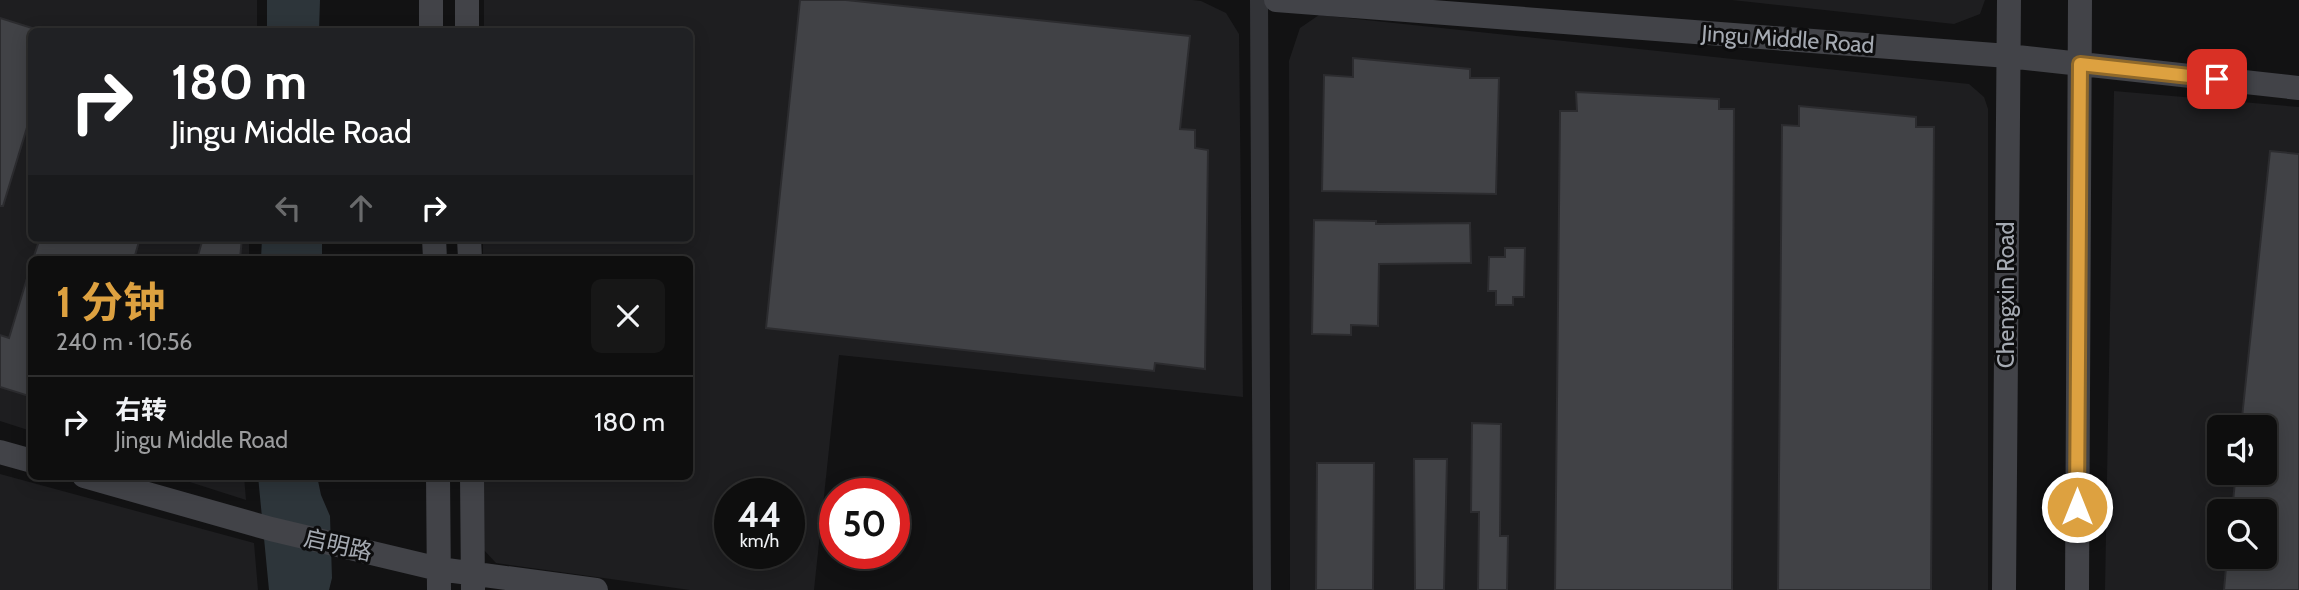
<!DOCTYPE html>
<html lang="zh">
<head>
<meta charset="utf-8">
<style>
	body { margin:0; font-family:Cabin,"Noto Sans SC",sans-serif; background:#171717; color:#f1f3f6; height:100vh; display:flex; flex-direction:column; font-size:26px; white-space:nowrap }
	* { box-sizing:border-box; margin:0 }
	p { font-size:23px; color:#9b9c9e }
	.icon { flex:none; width:38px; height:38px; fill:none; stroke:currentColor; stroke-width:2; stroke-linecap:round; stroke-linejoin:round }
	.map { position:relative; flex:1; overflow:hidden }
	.panel { position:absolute; left:28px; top:256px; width:665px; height:224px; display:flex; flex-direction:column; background:#0e0e0e; border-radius:10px; box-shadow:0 4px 18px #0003,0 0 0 2px #2e2e2e }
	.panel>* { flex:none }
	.hud { position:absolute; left:28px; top:28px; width:665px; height:214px; border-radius:10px; box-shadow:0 4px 18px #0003,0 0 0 2px #2e2e2e; background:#202124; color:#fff; overflow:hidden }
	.controls { position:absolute; left:2207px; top:415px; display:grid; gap:14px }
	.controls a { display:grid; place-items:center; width:70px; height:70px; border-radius:10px; background:#0e0e0e; box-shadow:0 4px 18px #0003,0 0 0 2px #2e2e2e; font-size:35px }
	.speed { position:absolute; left:714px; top:478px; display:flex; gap:14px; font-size:35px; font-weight:700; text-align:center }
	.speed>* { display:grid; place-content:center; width:91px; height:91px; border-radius:50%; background:#0e0e0e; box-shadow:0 4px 18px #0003,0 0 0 2px #2e2e2e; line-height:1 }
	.speed small { font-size:18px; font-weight:400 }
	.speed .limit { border:10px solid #d22; background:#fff; color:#111 }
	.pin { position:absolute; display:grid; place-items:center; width:60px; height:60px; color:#fff; margin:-30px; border-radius:14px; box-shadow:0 4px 10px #0006 }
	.me { position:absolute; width:77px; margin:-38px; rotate:0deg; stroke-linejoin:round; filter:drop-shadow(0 0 5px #0008) }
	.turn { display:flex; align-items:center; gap:24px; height:147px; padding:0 28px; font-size:32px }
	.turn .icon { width:91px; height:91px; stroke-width:2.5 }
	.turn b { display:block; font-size:49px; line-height:60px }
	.lanes { display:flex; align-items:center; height:66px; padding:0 28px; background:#0003; justify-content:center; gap:35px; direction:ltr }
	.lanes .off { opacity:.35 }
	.round { display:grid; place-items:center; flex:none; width:74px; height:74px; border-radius:10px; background:#171717 }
	.overview { display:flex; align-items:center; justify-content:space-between; height:119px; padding:0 28px }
	h1 { font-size:42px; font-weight:700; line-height:52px; color:#dda140 }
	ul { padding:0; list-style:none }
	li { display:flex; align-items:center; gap:21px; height:91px; padding:0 28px; border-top:2px solid #2e2e2e }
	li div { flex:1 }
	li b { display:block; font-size:26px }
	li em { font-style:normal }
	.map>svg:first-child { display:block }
	.built { fill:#1e1e20; fill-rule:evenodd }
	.water { fill:#2d353a }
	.building { fill:#414246; stroke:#2c2c2f; stroke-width:2 }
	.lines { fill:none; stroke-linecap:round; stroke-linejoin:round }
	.street { stroke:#333438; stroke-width:18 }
	.secondary { stroke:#424348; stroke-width:24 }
	.route-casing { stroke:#90692a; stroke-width:18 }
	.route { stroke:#dda140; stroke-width:12 }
	.labels { text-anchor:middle; stroke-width:6; stroke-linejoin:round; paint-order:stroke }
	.street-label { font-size:23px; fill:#a5aab2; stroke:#0d0d0e }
</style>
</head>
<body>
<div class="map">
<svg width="2299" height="590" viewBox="0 0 2299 590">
	<rect width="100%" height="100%" fill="#121213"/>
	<path class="built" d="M0,0h257v31l-225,1v206h217v21h-217l-1,172 -31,-10z
		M484,0h708l9,1 25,12 13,21 4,363 -404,-42 -25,235h-124l-194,-27 -13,-14v-73h207v-217h-207v-21h207v-206l-206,-1zM730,494h59v59h-59z
		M1732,0h253l-5,14 -26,10z
		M1319,15l650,69 15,13 4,12v481h-698l-1,-529 11,-33z
		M2114,91l185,16v483h-194zM2219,427h45v45h-45zM2219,511h45v45h-45z
		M0,474l254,69 4,47h-258z
		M171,476h73l2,24z"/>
	<path class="water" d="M267,0h53l-1,31h-52z
		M262,238h60v21h-61z
		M258,476h59l4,19 9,21 2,62 -3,12h-60z"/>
	<path class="building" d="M800,0h46l344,36 -10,93 15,1v18l13,2 -3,219 -50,-6 -1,8 -388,-43z
		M0,18l32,10v83l-29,95h-3z
		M1353,58l117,11v9h29l-3,116 -174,-3 2,-116 29,2z
		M1576,92l143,7v10h15l-2,481h-177l5,-479h17z
		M1799,106l117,11v10h18l-3,463h-153l4,-465 17,1z
		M2270,151l29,3v436h-75l3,-34h37v-45h-32l4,-39h28v-45h-23z
		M1314,220l62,1v3l94,-1 1,40 -92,1 -1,62 -27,-1v10l-39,-1z
		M40,238h100l-6,21h-101z
		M203,238h39l-2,21h-43z
		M1505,248h20l-1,49h-11v8h-17v-14h-8l1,-34h16z
		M28,275h4v122l-32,-10v-52l9,3z
		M1472,423l29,1 -1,112h8l-1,54h-29l1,-78h-8z
		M1414,459h33l-3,131h-29z
		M1317,463h57l-1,127h-57z"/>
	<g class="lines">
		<path class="street" d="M1259,0l3,590"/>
		<path class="secondary" d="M431,0v32
			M467,0v32
			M1276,0l732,56 291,32
			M434,238l1,21
			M469,238l1,21
			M0,452l32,9
			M84,476l187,53 168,40 157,21
			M438,476l1,114
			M472,476l1,113
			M2004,590l5,-590
			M2077,590l3,-590"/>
	</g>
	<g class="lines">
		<g class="route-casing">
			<path id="route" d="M2077,507l3,-443 137,15"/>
		</g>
		<use href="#route" class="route"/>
	</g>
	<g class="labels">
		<g class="street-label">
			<text transform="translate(1788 39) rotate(4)" y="8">Jingu Middle Road</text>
			<text transform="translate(2006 295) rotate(-90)" y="8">Chengxin Road</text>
			<text transform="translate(338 545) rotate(13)" y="8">启明路</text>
		</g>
	</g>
</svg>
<div class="controls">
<a><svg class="icon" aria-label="sound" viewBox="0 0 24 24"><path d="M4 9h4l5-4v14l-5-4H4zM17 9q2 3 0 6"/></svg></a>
<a><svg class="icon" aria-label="search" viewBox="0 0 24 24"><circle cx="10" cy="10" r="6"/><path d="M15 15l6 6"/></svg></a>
</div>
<div class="speed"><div>44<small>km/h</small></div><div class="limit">50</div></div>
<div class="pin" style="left:2217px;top:79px;background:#d93025"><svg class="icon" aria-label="arrive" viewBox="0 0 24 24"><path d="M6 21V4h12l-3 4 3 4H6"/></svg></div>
<svg class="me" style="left:2077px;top:507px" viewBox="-20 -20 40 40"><circle r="17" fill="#dda140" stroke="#fff" stroke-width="3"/><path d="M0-11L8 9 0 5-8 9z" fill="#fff"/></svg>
<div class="hud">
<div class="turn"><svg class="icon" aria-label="right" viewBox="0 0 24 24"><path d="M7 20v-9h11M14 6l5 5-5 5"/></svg><div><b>180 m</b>Jingu Middle Road</div></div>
<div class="lanes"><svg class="icon off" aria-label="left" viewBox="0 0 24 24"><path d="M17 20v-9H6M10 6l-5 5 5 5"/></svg><svg class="icon off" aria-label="ahead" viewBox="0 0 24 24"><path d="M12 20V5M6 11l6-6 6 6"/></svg><svg class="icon" aria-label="right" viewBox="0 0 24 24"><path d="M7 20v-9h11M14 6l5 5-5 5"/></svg></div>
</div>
<section class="panel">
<div class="overview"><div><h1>1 分钟</h1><p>240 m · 10:56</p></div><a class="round"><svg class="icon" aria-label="close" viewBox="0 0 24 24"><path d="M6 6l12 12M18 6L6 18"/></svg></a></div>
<ul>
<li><svg class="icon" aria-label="right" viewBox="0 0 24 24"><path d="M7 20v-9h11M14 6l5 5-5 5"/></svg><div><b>右转</b><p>Jingu Middle Road</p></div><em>180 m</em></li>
</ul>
</section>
</div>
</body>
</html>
